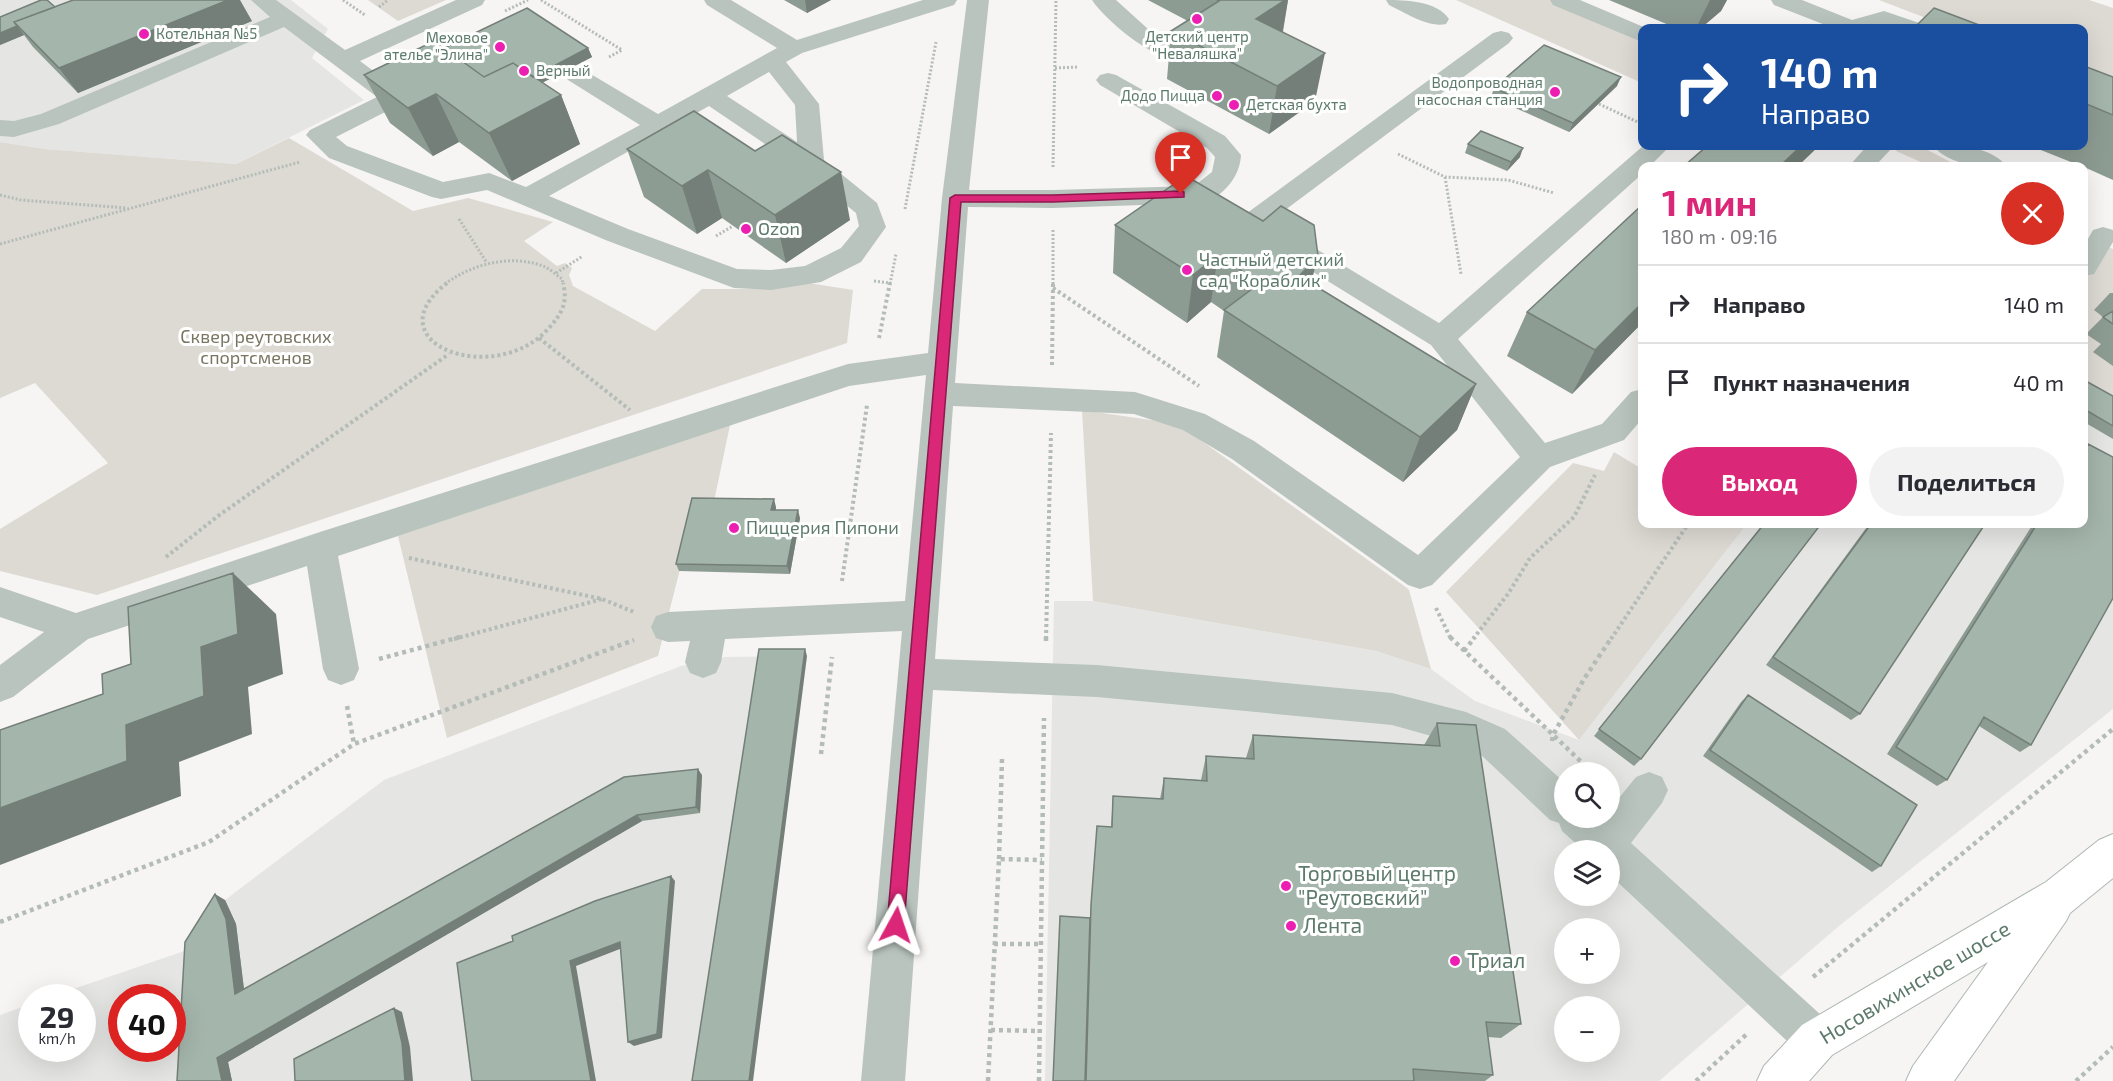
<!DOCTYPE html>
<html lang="ru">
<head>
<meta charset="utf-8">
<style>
	body { margin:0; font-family:"Exo 2",sans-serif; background:#f2f2f3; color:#2b2b33; height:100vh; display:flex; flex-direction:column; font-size:22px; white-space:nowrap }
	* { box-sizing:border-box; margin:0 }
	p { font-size:20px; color:#7c7c81 }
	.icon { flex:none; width:33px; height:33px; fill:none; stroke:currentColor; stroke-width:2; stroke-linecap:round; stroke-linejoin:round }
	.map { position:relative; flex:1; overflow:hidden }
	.details { position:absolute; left:1638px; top:162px; width:450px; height:366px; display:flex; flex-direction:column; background:#fff; border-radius:12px; box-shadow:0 6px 24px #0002 }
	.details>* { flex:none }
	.guide { position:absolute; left:1638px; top:24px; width:450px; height:126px; border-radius:12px; box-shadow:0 6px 24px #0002; background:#1a4fa0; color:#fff; overflow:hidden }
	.fabs { position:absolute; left:1554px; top:762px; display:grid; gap:12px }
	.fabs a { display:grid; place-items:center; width:66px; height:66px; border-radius:50%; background:#fff; box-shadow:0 6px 24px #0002; font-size:30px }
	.speed { position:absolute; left:18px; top:984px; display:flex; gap:12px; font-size:30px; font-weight:700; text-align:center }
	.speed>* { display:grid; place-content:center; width:78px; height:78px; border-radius:50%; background:#fff; box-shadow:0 6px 24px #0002; line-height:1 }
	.speed small { font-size:15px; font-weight:400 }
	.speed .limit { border:9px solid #d22; background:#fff; color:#111 }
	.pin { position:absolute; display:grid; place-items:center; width:51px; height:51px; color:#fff; margin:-62px -26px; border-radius:50% 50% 50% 0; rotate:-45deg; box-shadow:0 0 6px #0007 }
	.pin .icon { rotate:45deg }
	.me { position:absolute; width:66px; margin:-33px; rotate:5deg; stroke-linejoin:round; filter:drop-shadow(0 0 4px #0008) }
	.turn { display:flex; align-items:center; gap:21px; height:126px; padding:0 24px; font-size:27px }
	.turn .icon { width:78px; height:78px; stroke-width:2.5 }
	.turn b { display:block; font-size:42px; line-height:51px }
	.round { display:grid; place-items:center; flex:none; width:63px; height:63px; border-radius:32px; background:#f2f2f3 }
	.overview { display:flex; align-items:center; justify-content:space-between; height:102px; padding:0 24px }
	h1 { font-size:36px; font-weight:700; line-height:45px; color:#db2777 }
	.action { display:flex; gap:12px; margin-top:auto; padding:12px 24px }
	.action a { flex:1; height:69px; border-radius:36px; background:#db2777; color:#fff; font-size:24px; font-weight:700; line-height:69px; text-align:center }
	.action a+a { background:#f2f2f3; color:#2b2b33 }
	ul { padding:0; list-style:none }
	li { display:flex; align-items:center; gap:18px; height:78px; padding:0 24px; border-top:2px solid #e1e1e2 }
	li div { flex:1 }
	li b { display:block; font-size:22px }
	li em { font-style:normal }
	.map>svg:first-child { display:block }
	.built { fill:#e5e6e3; fill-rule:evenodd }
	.green { fill:#ddd9d3 }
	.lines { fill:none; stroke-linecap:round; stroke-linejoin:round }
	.major-casing { stroke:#adb8b3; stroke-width:2 }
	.path-far2 { stroke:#b4bcb8; stroke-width:3; stroke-dasharray:2 2; stroke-linecap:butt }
	.path-far1 { stroke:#b4bcb8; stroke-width:4; stroke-dasharray:3 3; stroke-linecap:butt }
	.path { stroke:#b4bcb8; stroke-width:4.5; stroke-dasharray:4 4; stroke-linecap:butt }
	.minor { fill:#b9c4be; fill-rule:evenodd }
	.major { fill:#fff; fill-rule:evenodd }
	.wall { fill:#8d9c93 }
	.shaded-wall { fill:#737f78 }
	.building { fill:#a4b5ab; stroke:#737f78; stroke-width:1.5 }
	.route { fill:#db2777; stroke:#8e194d; stroke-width:1.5 }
	.poi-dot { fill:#ed1fb3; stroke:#fff; stroke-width:2 }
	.labels { text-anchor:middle; stroke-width:6; stroke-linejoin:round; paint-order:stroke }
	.far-poi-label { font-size:15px; fill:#5d7b6c; stroke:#fff; text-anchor:start }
	.poi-label { font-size:18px; fill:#5d7b6c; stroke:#fff; text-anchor:start }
	.park-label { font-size:18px; fill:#797560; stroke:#fff }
	.near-poi-label { font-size:21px; fill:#5d7b6c; stroke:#fff; text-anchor:start }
	.near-street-label { font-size:21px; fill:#5d7b6c; stroke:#fff }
</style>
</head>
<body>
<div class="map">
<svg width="2113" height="1081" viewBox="0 0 2113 1081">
	<rect width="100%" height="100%" fill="#f7f4f4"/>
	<path class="built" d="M0,0h291l37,29 -16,29 52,42 -128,64 -191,-15 -45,-7z
		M2084,390l29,18v301l-274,217 -180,155h-614l9,-480h39l283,50 55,18 44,32 104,39 168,-216h337zM1564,772h46v46h-46zM1564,850h46v46h-46zM1564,928h46v46h-46zM1564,1006h46v46h-46z
		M807,656l-54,425h-753v-66l31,-11 1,44h50v-50l-32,-1 146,-50 29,-47 159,-120 297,-114 44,-9zM122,998h50v50h-50z"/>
	<path class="green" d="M368,0h78l-48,21z
		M1456,0h95l91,39v44z
		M1879,0h210l24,8v83l-29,-11v-52h-132z
		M289,138l124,73 55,-13 85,24 -29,19 33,25 8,-3 7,5 -3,7 4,11 82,45 47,-42h62l38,-7 51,8 -6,53 -750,252 -97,-24v-42l108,-66 -73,-80 -35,15v-256l45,7 191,15z
		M1899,146h21l38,20h-28l-34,-15z
		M2084,237l29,12v159l-29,-18z
		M1082,410l96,14 229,164 2,2 22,79 -55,-18 -283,-50z
		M730,425l-17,81h-17l-38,150 -211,82 -49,-202z
		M1614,452l28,17v55h105l-168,216 -133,-148 127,-129 31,8z"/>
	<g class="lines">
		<g class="major-casing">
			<path id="major" d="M2113,834v44l-43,35 -4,8 -112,160h-48l7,-15 75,-104 -156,93 -23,26h-52l7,-15 38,-41 244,-143 53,-42z"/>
		</g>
		<path class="path-far2" d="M343,0l22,15
			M541,0l81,50 -13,7
			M379,7l9,-7
			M505,11l23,-11
			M1055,68l23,-1
			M1599,104l43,20
			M1398,154l47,23 63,3 46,13
			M1053,167l3,-167
			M1445,177l16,97
			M0,195l21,5 106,8
			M905,209l31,-167
			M459,219l28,44
			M716,236l17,-10
			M0,244l300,-82
			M556,273l27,-17
			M874,281l17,2
			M445,284c27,-20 65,-30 98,-18 6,2 13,9 19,13l1,5
			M890,284l6,-30
			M1053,284v-55"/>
		<path class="path-far1" d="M447,283c-77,60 48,106 102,45 13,-15 19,-25 14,-45
			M1053,288l146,98
			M539,338l91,72
			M879,338l11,-55
			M1052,365l1,-82
			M166,557l52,-41 231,-162
			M409,558l193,41 32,13
			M842,581l25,-176
			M1436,608l15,31
			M454,639l148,-40
			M1046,639l5,-206
			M1473,639l35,-45 22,-36 44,-41 21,-42
			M1611,639l77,-115"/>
		<path class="path" d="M1450,637l142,135
			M1046,641v-4
			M1464,651l11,-14
			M379,659l81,-22
			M347,706l7,38
			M1552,741l1,-6 31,-56 28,-42
			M821,754l11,-97
			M999,859l3,-100
			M0,922l209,-80 145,-98 280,-104
			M994,944h47
			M1813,977l300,-248
			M991,1030l48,1
			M988,1081l11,-222 43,1
			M1039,1081l5,-363
			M1696,1081l52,-48
			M2076,1081l37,-34"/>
		<path class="minor" d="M251,0h25l69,50 111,-50h29l-3,5 -122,56 43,32 3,5 -3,5 -67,34 11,9 96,36 46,-9 37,14 114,-62 -72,-45 -4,-5 4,-5 8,-2 8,2 74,44 119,-66 -70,-43 -3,-5h27l66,40 126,-40h34l-3,5 -152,48 -16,9 33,42 5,56 53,43 9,24 -25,35 -40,20 -50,8 -37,-2 -126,-47 -121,-51 -46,9 -9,-2 -103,-39 -23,-23 4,-5 67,-33 -93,-70 -225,97 -45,13 -14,-1v-16l14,1 27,-7 229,-97zM769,72l26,33 2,37 -70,-46zM709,106l93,63 54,44 3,13 -18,22 -36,18 -34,4 -34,-1 -109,-40 -79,-33z
			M967,0h22l-20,190h84l141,-4 18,-14 3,-15 -8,-9 -107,-63 -4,-5 4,-5 8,-2 8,2 109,61 16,19c-1,22 -18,42 -39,48l-149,5 -85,-1 -13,176 180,9 70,22 49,27 164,114 102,-98 -89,-112 -163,-101 -4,-6 4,-6 10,-3 10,3 151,91 204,-177h27l-20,20h-8v8l-184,165 87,104 57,-19 29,-32 11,-3v30l-18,21 -74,27 -118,118 -12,4 -12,-4 -176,-126 -49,-29 -49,-16 -181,-8 -18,253 162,6 295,28 74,19 39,17 59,53v36h46v-9l26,-32 13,-5 13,5 6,13 -6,13 -31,40 201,182 6,15 -6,15 -15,6 -15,-6 -192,-180v-25h-27l-21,-19 -3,-8 -9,-3 -71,-67 -19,-9 -68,-19 -295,-28 -164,-7 -28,391h-44l41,-450 -177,8 -4,23 -5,11 -13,5 -13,-5 -5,-11 5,-21 -22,1 -12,-4 -5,-11 5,-11 12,-4 237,-11 21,-226 -77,11 -511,170 21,113 -5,11 -13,5 -13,-5 -5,-11 -16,-103 -219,73 -75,58 -13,5v-37l44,-33 -44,-15v-30l76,26 244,-81 528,-168 80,-11 14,-155z
			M1092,0h24l32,29 37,20 4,5 -4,5c-26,7 -79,-38 -93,-59z
			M1386,0c20,0 51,1 63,19l-3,5c-18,4 -40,-11 -57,-19z
			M1550,0h30l66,28h-4v14l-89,-37z
			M1771,0h31l50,20 32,-9 35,12 3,5h-31l-8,-3 -11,3h-39l-59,-23z
			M1501,31l8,2 4,5 -4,5 -248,185 -9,3 -9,-3 -4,-6 4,-6 250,-183z
			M1867,146h27l-19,20h-26z
			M1934,146c21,-2 59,1 72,20 -21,2 -59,-1 -72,-20z
			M2103,227l10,3v12l-19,32 -10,2v-30l9,-16z"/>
		<use href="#major" class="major"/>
	</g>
	<path class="wall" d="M784,0h47l-24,13z
		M1148,0h140l-5,32 32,69 -46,33 -102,-55 4,-48 15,-9v-2z
		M1609,0h118l-6,11 -20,17h-25z
		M55,7l197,14 -174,72 -45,-46 -9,-12 -24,10v-28z
		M444,48h144l4,9 -50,26 19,12 19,49 -68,37 -53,-39 -26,14 -43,-33 -26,-48z
		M2084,66l29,11v103l-29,-13v-1h-3l-50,-20h53z
		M1617,86l-48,46 -78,-35 3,-9z
		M694,111l156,109 -64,43 -64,-45 -25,16 -53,-37 -17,-48z
		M1468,144l52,13 -13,14 -42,-18z
		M1115,225l196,58 165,101 -19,46 -54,52 -186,-125 7,-46 -13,-9 -24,21 -74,-50z
		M2110,293h3v73l-20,-14 8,-8 -15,-10 17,-17 -9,-7z
		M1527,312l115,11 -70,71 -65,-38z
		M2084,380l29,16v43l-29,-17z
		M2088,444l25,13v141l-82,147 -11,7 -41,-26 -32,54 -10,6 -50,-32 146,-230h51v-77z
		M776,507v3l24,8 -10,56 -111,-3 -3,-7z
		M1763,524l-122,235 -7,7 -40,-30z
		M1869,524h116l-125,190 -9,6 -85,-55z
		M1748,695l133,171 -9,6 -169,-116 38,-54z
		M1437,723l84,301 -20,14 -13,-1 5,38 -8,6h-432l37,-163 7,-92 14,1 2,-31 47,3 4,-21 37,2 5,-24 40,2 7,-23 171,10z
		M702,775l-2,38 -58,8 -414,241 4,19h-55l48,-181 11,24 8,65z"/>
	<path class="shaded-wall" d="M228,0h12l12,21 -174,72 -19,-25z
		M805,0h26l-24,13z
		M1285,0h3l-8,46 -24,-27z
		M1710,0h17l-6,11 -20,17h-5z
		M17,26l7,9 -24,10v-12z
		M588,48l4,9 -105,54 -4,-9z
		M1325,53l-10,48 -46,33 8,-48z
		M1621,77l-4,9 -48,46 4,-9z
		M436,94l23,48 -26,14 -25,-48z
		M561,95l19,49 -68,37 -23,-48z
		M1801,146h18l-21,20h-18z
		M1523,148l-3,9 -13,14 4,-9z
		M708,170l14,48 -25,16 -15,-48z
		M841,172l9,48 -64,43 -11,-48z
		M1218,255l-7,47 -24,21 6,-48z
		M1318,256l-12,47 -7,-27z
		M1642,303v20l-70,71 23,-44z
		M1476,384l-19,46 -54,52 17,-45z
		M774,499l2,8 -2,11 -3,-8z
		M798,510l2,8 -10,56 -3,-8z
		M233,573l43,41 7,60 -35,13 4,47 -73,28 2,34 -181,69v-57l126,-83z
		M805,649l2,7 -54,425h-4z
		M698,769l4,6 -2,38 -4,-6z
		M637,815l5,6 -414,241 4,19h-10l-5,-23z
		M671,876l4,5 -13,157 -28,8 -6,-4z
		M215,894l10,6 11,24 9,74 -10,-4z
		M620,942l5,5 -49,19 20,115h-5l-21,-120z
		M394,1008l8,4 8,35 3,34h-8z"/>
	<path class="building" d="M41,0h6l8,7 -41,15 3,4 -17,7v-16z
		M73,0h155l-169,68 -45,-46z
		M1217,0h68l-29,19 69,34 -48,33 -106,-55 48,-30z
		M527,8l61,40 -55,29 -20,-14 -29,14 -40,-29z
		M1934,8l53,20h-73z
		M434,41l50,36 29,-14 48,32 -72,38 -53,-39 -28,14 -44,-33z
		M1544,45l77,32 -48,46 -79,-35z
		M2084,66l29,11v38l-29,-12z
		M694,111l61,40 27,-16 59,37 -66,43 -67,-45 -26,16 -55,-37z
		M1481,131l42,17 -12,14 -43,-18z
		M1707,146h94l-21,20h-96z
		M1186,176l77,45 18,-15 33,19 4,31 -19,20 177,108 -56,53 -196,-127 36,-27 -42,-28 -25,20 -78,-50z
		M1642,205v98l-47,47 -68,-38z
		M2113,311v13l-10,-7z
		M2084,380l29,16v30l-29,-17z
		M2088,444l25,13v141l-82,147 -47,-28 -37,63 -51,-33 141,-223h47v-74z
		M692,498l82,1 -3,11h27l-11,56 -111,-2z
		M1764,524h57l-180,235 -42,-30z
		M1871,524h114l-125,190 -87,-57z
		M233,573l5,61 -37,13 3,49 -78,29 1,36 -127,47v-78l103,-36 -1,-20 29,-10 -3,-57z
		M759,649h46l-56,432h-57z
		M1748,695l169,110 -36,61 -171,-116z
		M1437,723l39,2 45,299 -35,-2 7,53 -80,-6 1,12h-328l5,-176 6,-79 15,1 1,-31 50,3 1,-21 43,3 -1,-25 48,3 -1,-24 187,11z
		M698,769l-2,38 -59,8 -420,243 5,23h-45l8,-139 30,-48 11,25 9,75 389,-217z
		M671,876l-14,158 -29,8 -8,-100 -50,19 21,120h-119l-15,-118 56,-22 -1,-5 83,-35z
		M1060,916l30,2 -5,163h-32z
		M394,1008l8,35 3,38h-110l-1,-22z"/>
	<path class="route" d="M1181,191l3,1v5l-131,5h-92l-57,723 -2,6 -6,2 -6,-2 -3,-6 63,-727 5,-3h98z"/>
	<g class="poi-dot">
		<circle cx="1197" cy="19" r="6"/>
		<circle cx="144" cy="34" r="6"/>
		<circle cx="500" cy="47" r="6"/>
		<circle cx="524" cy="71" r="6"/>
		<circle cx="1555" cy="92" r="6"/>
		<circle cx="1217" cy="96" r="6"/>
		<circle cx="1234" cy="105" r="6"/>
		<circle cx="746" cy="229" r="6"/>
		<circle cx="1187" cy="270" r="6"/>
		<circle cx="734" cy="528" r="6"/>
		<circle cx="1286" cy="886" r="6"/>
		<circle cx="1291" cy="926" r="6"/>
		<circle cx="1455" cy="961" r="6"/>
	</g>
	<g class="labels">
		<g class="far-poi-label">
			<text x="156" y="39">Котельная №5</text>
			<text x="1197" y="42" text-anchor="middle">Детский центр<tspan x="1197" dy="17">"Неваляшка"</tspan></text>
			<text x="488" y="43" text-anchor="end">Меховое<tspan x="488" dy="17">ателье "Элина"</tspan></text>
			<text x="536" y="76">Верный</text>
			<text x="1543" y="88" text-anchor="end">Водопроводная<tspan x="1543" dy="17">насосная станция</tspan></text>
			<text x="1205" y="101" text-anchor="end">Додо Пицца</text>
			<text x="1246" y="110">Детская бухта</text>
		</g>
		<g class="poi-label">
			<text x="758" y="235">Ozon</text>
			<text x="1199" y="266">Частный детский<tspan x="1199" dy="21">сад "Кораблик"</tspan></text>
			<text x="746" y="534">Пиццерия Пипони</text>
		</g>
		<g class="park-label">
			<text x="256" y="343">Сквер реутовских<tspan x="256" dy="21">спортсменов</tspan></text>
		</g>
		<g class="near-poi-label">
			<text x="1298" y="881">Торговый центр<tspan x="1298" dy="24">"Реутовский"</tspan></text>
			<text x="1303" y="933">Лента</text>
			<text x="1467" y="968">Триал</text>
		</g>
		<g class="near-street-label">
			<text transform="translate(1915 983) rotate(-31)" y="7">Носовихинское шоссе</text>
		</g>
	</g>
</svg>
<div class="fabs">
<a><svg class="icon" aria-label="search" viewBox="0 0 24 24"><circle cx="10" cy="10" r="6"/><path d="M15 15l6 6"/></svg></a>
<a><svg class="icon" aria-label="layers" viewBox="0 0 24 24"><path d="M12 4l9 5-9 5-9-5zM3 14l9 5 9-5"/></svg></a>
<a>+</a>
<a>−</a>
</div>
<div class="speed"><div>29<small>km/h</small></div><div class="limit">40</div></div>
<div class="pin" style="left:1181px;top:194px;background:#d93025"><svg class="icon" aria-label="arrive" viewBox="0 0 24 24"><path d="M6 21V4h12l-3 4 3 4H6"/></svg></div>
<svg class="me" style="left:896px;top:925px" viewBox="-20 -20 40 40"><path d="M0-17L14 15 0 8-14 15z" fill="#db2777" stroke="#fff" stroke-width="4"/></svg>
<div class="guide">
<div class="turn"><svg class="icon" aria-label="right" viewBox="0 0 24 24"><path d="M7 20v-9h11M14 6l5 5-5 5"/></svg><div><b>140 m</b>Направо</div></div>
</div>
<section class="details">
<div class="overview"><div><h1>1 мин</h1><p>180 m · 09:16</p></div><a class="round" style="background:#d93025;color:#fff"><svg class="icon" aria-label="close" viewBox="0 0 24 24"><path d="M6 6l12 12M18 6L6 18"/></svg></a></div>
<ul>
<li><svg class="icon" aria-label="right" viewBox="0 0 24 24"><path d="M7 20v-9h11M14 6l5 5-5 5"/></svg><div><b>Направо</b></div><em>140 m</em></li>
<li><svg class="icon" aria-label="arrive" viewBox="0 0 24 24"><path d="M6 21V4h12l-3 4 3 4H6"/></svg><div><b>Пункт назначения</b></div><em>40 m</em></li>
</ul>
<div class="action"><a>Выход</a><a>Поделиться</a></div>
</section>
</div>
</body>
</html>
